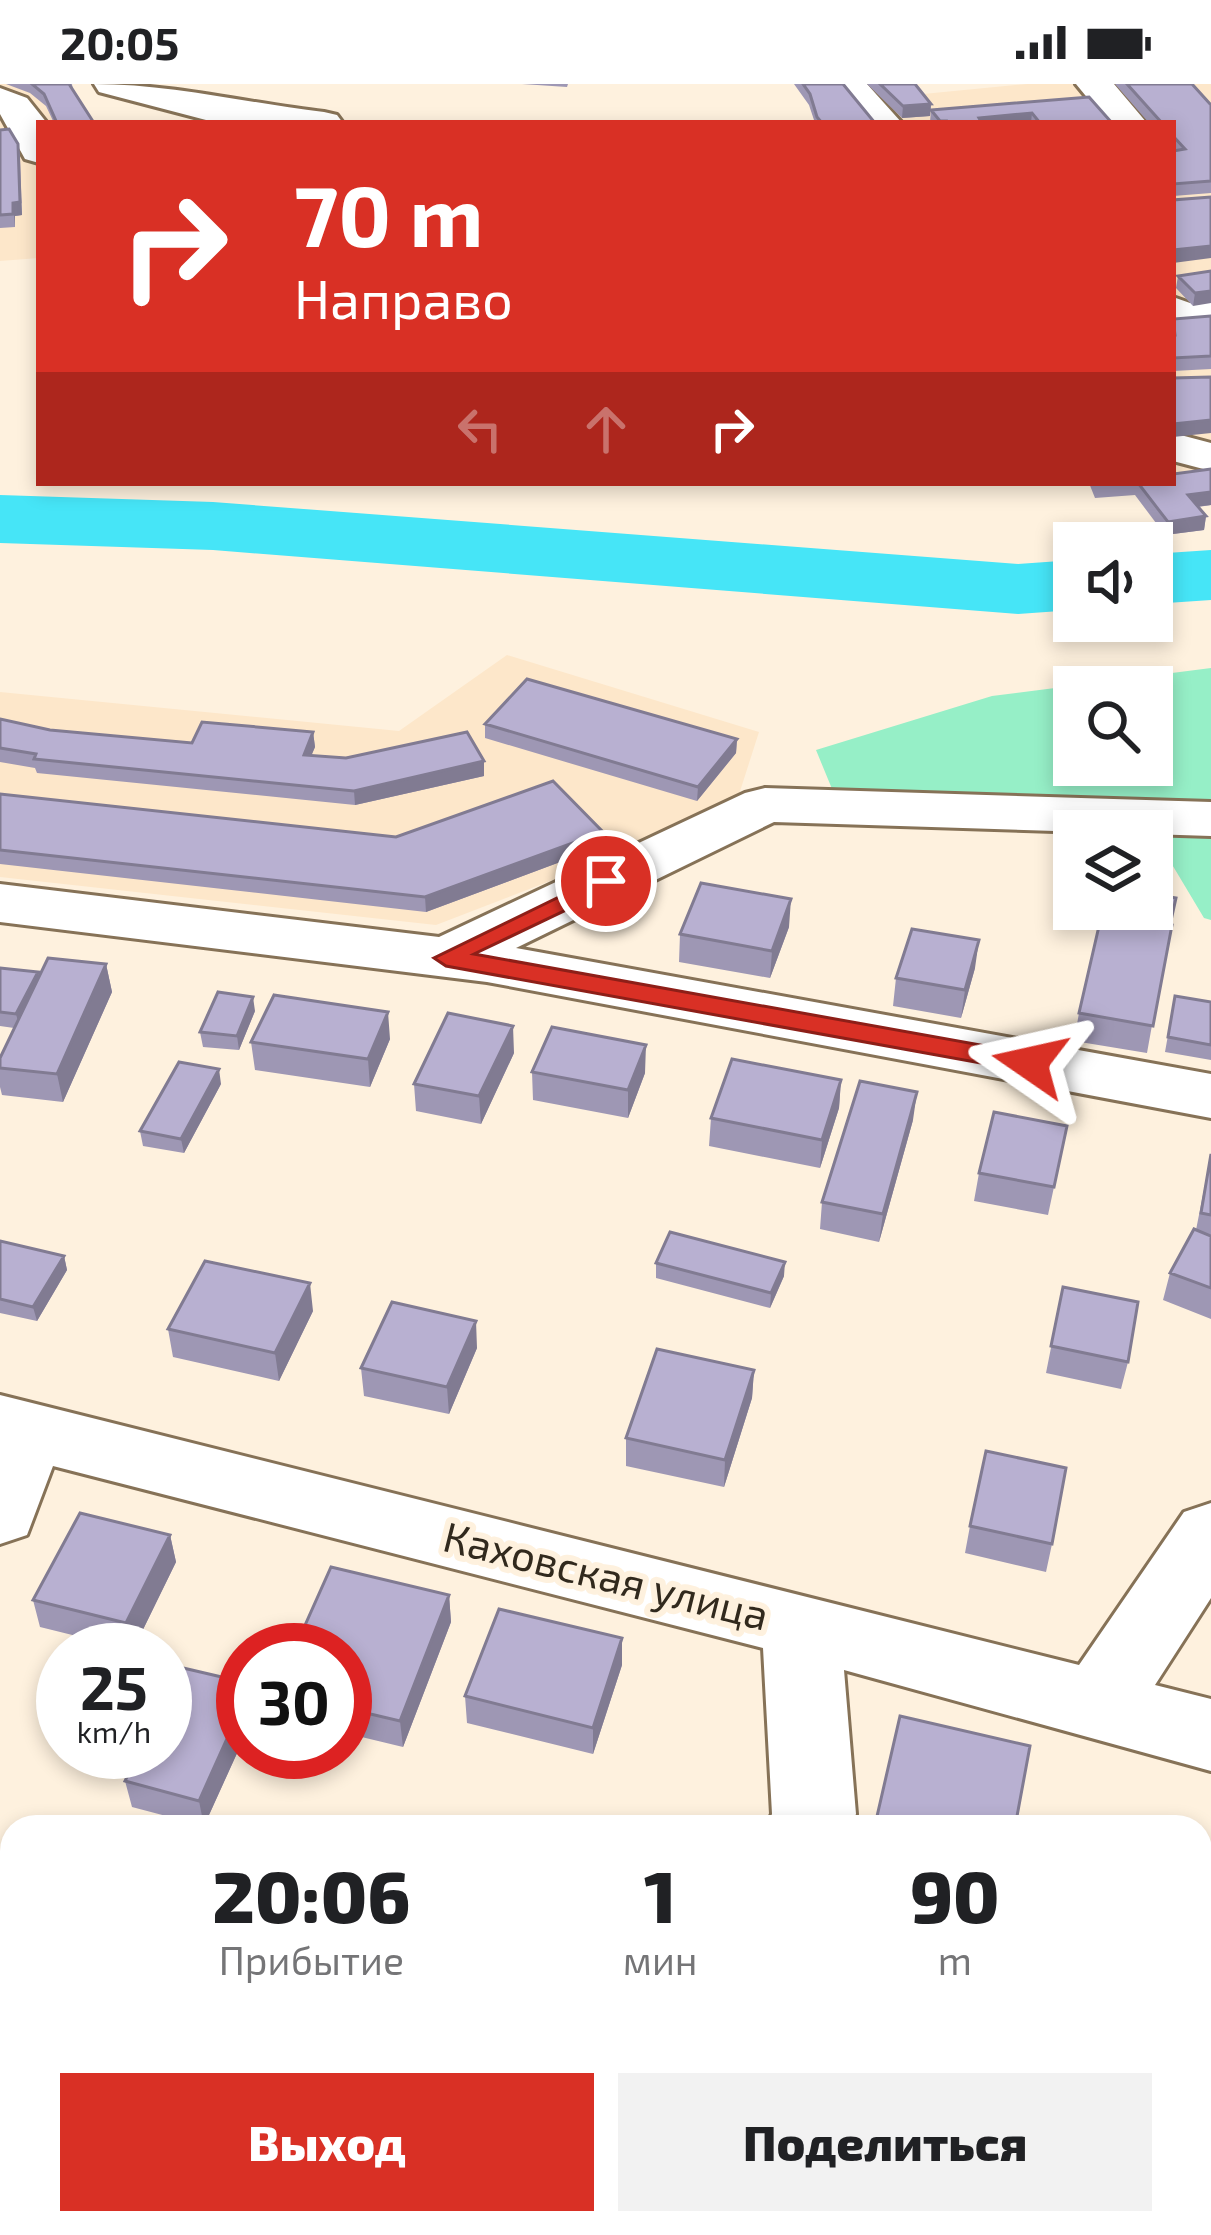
<!DOCTYPE html>
<html lang="ru">
<head>
<meta charset="utf-8">
<style>
	body { margin:0; font-family:"Exo 2",sans-serif; background:#f2f2f2; color:#202124; height:100vh; display:flex; flex-direction:column; font-size:45px; white-space:nowrap }
	* { box-sizing:border-box; margin:0 }
	p { font-size:39px; color:#757577 }
	.icon { flex:none; width:66px; height:66px; fill:none; stroke:currentColor; stroke-width:2; stroke-linecap:round; stroke-linejoin:round }
	.map { position:relative; flex:1; overflow:hidden }
	.drawer { position:absolute; left:0px; top:1731px; width:1212px; height:420px; display:flex; flex-direction:column; background:#fff; border-radius:36px 36px 0 0; box-shadow:0 6px 18px #0003 }
	.drawer>* { flex:none }
	.guide { position:absolute; left:36px; top:36px; width:1140px; height:366px; border-radius:0px; box-shadow:0 6px 18px #0003; background:#d93025; color:#fff; overflow:hidden }
	.tools { position:absolute; left:1053px; top:438px; display:grid; gap:24px }
	.tools a { display:grid; place-items:center; width:120px; height:120px; border-radius:0px; background:#fff; box-shadow:0 6px 18px #0003; font-size:60px }
	.speed { position:absolute; left:36px; top:1539px; display:flex; gap:24px; font-size:60px; font-weight:700; text-align:center }
	.speed>* { display:grid; place-content:center; width:156px; height:156px; border-radius:50%; background:#fff; box-shadow:0 6px 18px #0003; line-height:1 }
	.speed small { font-size:30px; font-weight:400 }
	.speed .limit { border:18px solid #d22; background:#fff; color:#111 }
	.pin { position:absolute; display:grid; place-items:center; width:102px; height:102px; color:#fff; margin:-51px; border:6px solid #fff; border-radius:50%; box-shadow:0 3px 12px #0007 }
	.me { position:absolute; width:132px; margin:-66px; rotate:281deg; stroke-linejoin:round; filter:drop-shadow(0 0 9px #0008) }
	.turn { display:flex; align-items:center; gap:42px; height:252px; padding:0 60px; font-size:54px }
	.turn .icon { width:156px; height:156px; stroke-width:2.5 }
	.turn b { display:block; font-size:84px; line-height:102px }
	.lanes { display:flex; align-items:center; height:114px; padding:0 60px; background:#0003; justify-content:center; gap:60px; direction:ltr }
	.lanes .off { opacity:.35 }
	.eta { display:flex; justify-content:space-evenly; align-items:center; height:204px; text-align:center }
	.eta b { font-size:72px; font-weight:800; line-height:84px }
	.button { display:flex; gap:24px; margin-top:auto; padding:24px 60px }
	.button a { flex:1; height:138px; border-radius:0px; background:#d93025; color:#fff; font-size:48px; font-weight:800; line-height:138px; text-align:center }
	.button a+a { background:#f2f2f2; color:#202124 }
	.status { display:flex; justify-content:space-between; align-items:center; height:84px; padding:0 60px; background:#fff; direction:ltr }
	.status svg { height:33px; fill:currentColor }
	.map>svg:first-child { display:block }
	.built { fill:#fde7ca }
	.green { fill:#96efc7; fill-rule:evenodd }
	.lines { fill:none; stroke-linecap:round; stroke-linejoin:round }
	.river { fill:#46e5f7; fill-rule:evenodd }
	.minor-casing { stroke:#867257; stroke-width:6 }
	.minor { fill:#fff; fill-rule:evenodd }
	.wall { fill:#9e97b4 }
	.shaded-wall { fill:#817b92 }
	.building { fill:#b8b0d1; stroke:#817b92; stroke-width:3 }
	.route { fill:#d93025; stroke:#8d1f18; stroke-width:3 }
	.labels { text-anchor:middle; stroke-width:12; stroke-linejoin:round; paint-order:stroke }
	.street-label { font-size:42px; fill:#31291d; stroke:#fef1de }
</style>
</head>
<body>
<div class="status"><b>20:05</b><svg viewBox="0 0 49 12"><path d="M0 12V9h3v3zM5 12V6h3v6zM10 12V3h3v9zM15 12V0h3v12zM26 1h20v11H26zM47 4h2v5h-2z"/></svg></div>
<div class="map">
<svg width="1211" height="2151" viewBox="0 0 1211 2151">
	<rect width="100%" height="100%" fill="#fef1de"/>
	<path class="built" d="M0,0h28l45,39h-34v135l-39,3z
		M814,0h88l11,11 114,-11h184v408l-38,-9v-360h-328z
		M507,571l252,77 -25,78 -298,115 -436,-48v-185l399,39z"/>
	<path class="green" d="M1211,584v252l-7,-2 -52,-87 -315,-30 -21,-51 176,-54zM1074,603h78v78h-78z"/>
	<g class="lines">
		<path class="river" d="M0,411l213,7 805,62 56,-4v50l-56,4 -805,-64 -213,-7z
			M1211,466v50l-59,4v-50z"/>
		<g class="minor-casing">
			<path id="minor" d="M94,0c76,0 153,19 230,28l13,3 6,8 -137,-3 -107,-28z
				M829,0h38l35,39h-40z
				M1076,0h38l33,39h-39z
				M0,4l27,10 20,25h-8v40l-14,-4 -25,-45z
				M1173,213l17,6 21,-2v26l-38,1z
				M1173,349l38,10v28l-38,-10z
				M765,704l446,14v34l-437,-14 -258,126 695,126v44l-724,-136 -487,-60v-38l439,53 306,-144z
				M0,1311l1079,270 105,-153 27,-9v95l-56,87 56,14v72l-367,-101 12,144 -6,13h-84l6,-13 -9,-166 -710,-182 -26,69 -27,9z
				M572,2139h96l-5,12h-96z"/>
		</g>
		<use href="#minor" class="minor"/>
	</g>
	<path class="wall" d="M6,0h66l1,7 21,32h-40l-8,-17 -16,-13z
		M522,0h46l-1,3z
		M794,0h49l32,39h-60l-6,-18z
		M867,0h48l16,20 -1,12 -28,2z
		M1115,0h77l19,21v88l-38,3v-73h-24z
		M1089,13l23,26 -182,-1 1,-12z
		M0,46l18,14 2,12 2,59 -7,1v11l-15,1z
		M1211,187l-18,35 -17,-18 2,-12z
		M1211,232v53l-38,2v-52z
		M1211,385v36l-13,2 8,9 -2,14 -39,5 -30,-40 -40,3 -6,-15h84z
		M0,635l50,11 142,13 121,-11 2,15 -4,8 35,3 138,3v15l-129,29 -318,-32 -2,-5 -35,-6z
		M485,640l252,15 -1,14 -39,48 -212,-63z
		M0,710l396,43 207,9 -177,66 -426,-48z
		M1170,841l-23,128 -73,-12 5,-28z
		M789,843l-19,51 -91,-16 1,-28z
		M106,880l6,28 -49,110 -61,-7 -2,-8v-29l14,-30 -14,-2v-58l39,9z
		M975,884l-14,50 -68,-12 3,-28z
		M1175,912l36,6v58l-46,-8z
		M255,927l-16,39 -36,-3 -3,-15z
		M390,955l-20,48 -115,-17 -4,-28z
		M514,969l-33,71 -65,-13 -2,-27z
		M532,988l113,1 -17,45 -95,-18z
		M841,996l-2,28 -19,60 -111,-22 2,-28z
		M221,1000l-37,69 -41,-7 -3,-15z
		M913,1036l-34,122 -59,-13 2,-27z
		M1067,1042l-19,89 -74,-14 5,-28z
		M1211,1070v165l-48,-19 7,-27 26,-43z
		M0,1157l64,15 3,14 -30,51 -37,-8z
		M656,1179l128,13 -14,32 -114,-30z
		M1063,1203l65,75 -7,27 -75,-16z
		M313,1227l-34,70 -106,-24 -5,-28z
		M477,1264l-28,66 -85,-18 -3,-28z
		M754,1286l-2,28 -28,89 -98,-21v-28z
		M970,1442l82,18 -6,28 -81,-19z
		M170,1451l6,27 -43,88 -93,-23 -7,-27z
		M449,1511l2,27 -48,125 -58,-14v-83z
		M622,1581l-29,89 -126,-31 -2,-27z
		M243,1598v58l-39,86 -72,-19 -7,-26z"/>
	<path class="shaded-wall" d="M931,20l-1,12 -28,2 1,-12z
		M1032,29l-1,10h-53l1,-5z
		M18,60l4,71 -7,1v11l-2,-24z
		M1211,162v12l-38,5v-13z
		M1211,207v12l-18,3 2,-13z
		M1211,336v13l-38,4v-13z
		M1211,408v13l-25,3 2,-13z
		M1206,432l-2,14 -39,5 3,-13z
		M313,648l2,15 -9,22 -2,-14z
		M737,655l-1,14 -39,48 1,-14z
		M484,677v15l-129,29 -1,-14z
		M603,748v14l-177,66 -1,-15z
		M791,815l-2,28 -19,51 2,-27z
		M979,856l-4,28 -14,50 4,-28z
		M106,880l6,28 -49,110 -6,-28z
		M38,888l3,15 -21,42 -4,-15z
		M253,913l2,14 -16,39 -2,-14z
		M388,928l2,27 -20,48 -2,-28z
		M513,942l1,27 -33,71 -2,-28z
		M646,961l-1,28 -17,45v-28z
		M219,985l2,15 -37,69 -3,-14z
		M841,996l-2,28 -19,60 2,-28z
		M917,1008l-4,28 -34,122 4,-28z
		M64,1172l3,14 -30,51 -4,-14z
		M785,1178l-1,14 -14,32 1,-15z
		M310,1199l3,28 -34,70 -4,-28z
		M476,1237l1,27 -28,66 -2,-27z
		M754,1286l-2,28 -28,89 1,-27z
		M170,1451l6,27 -43,88 -7,-27z
		M449,1511l2,27 -48,125 -3,-26z
		M622,1554v27l-29,89v-26z
		M243,1619v37l-39,86 -5,-25z"/>
	<path class="building" d="M32,0h37l25,39h-37l-13,-29z
		M803,0h40l32,39h-53l-5,-6 -7,-23z
		M880,0h35l16,20 -28,2z
		M1127,0h65l19,21v76l-38,3v-33l12,-2 -12,-13v-13h-11z
		M1089,13l23,26h-72l-8,-10 -53,5 3,5h-33l-2,-2h-7l-9,-11z
		M9,45l9,15 2,58 -7,1v11l-13,1v-85z
		M1211,113v49l-38,4v-50z
		M1211,187v20l-16,2 -17,-17z
		M1211,232v40l-38,2v-23h2l-2,-16z
		M1211,293v43l-38,4v-46z
		M1211,385v23l-23,3 18,21 -38,6 -30,-39h35v-9z
		M527,595l210,60 -39,48 -213,-63z
		M0,635l50,11 142,13 10,-21 111,10 -9,23 42,3 121,-26 17,29 -130,30 -320,-32 2,-5 -36,-6z
		M553,697l50,51 -178,65 -425,-47v-56l396,43z
		M701,799l90,16 -19,52 -92,-17z
		M1152,810l24,4 -6,27 -65,-11 1,-5h46z
		M1102,829l70,12 -19,101 -74,-13z
		M912,845l67,11 -14,50 -69,-12z
		M48,874l58,6 -49,110 -57,-6v-10z
		M0,884l38,4 -22,42 -16,-2z
		M218,908l35,5 -16,39 -37,-4z
		M274,911l114,17 -20,47 -117,-17z
		M1175,912l36,6v43l-43,-8z
		M448,929l65,13 -34,70 -65,-12z
		M552,943l94,18 -18,45 -96,-18z
		M732,975l109,21 -19,60 -111,-22z
		M179,978l40,7 -38,70 -41,-8z
		M860,997l57,11 -34,122 -61,-12z
		M994,1028l73,14 -13,61 -75,-14z
		M1211,1070v61l-10,-2z
		M1194,1145l17,7v52l-41,-15z
		M670,1148l115,30 -14,31 -115,-30z
		M0,1157l64,15 -31,51 -33,-8z
		M205,1177l105,22 -35,70 -107,-24z
		M1063,1203l75,15 -10,60 -77,-16z
		M392,1218l84,19 -29,66 -86,-19z
		M657,1265l97,21 -29,90 -99,-22z
		M986,1367l80,17 -14,76 -82,-18z
		M80,1429l90,22 -44,88 -93,-23z
		M331,1483l118,28 -49,126 -55,-13v-58h-51z
		M499,1525l123,29 -29,90 -128,-32z
		M179,1583l64,15v21l-44,98 -74,-20 14,-29h26v-55z
		M900,1632l130,30 -15,81h-131l-9,-2z"/>
	<path class="route" d="M606,790l8,2v11l-140,67 556,100 13,9 -13,9 -584,-106 -12,-8z"/>
	<g class="labels">
		<g class="street-label">
			<text transform="translate(606 1492) rotate(14)" y="15">Каховская улица</text>
		</g>
	</g>
</svg>
<div class="tools">
<a><svg class="icon" aria-label="sound" viewBox="0 0 24 24"><path d="M4 9h4l5-4v14l-5-4H4zM17 9q2 3 0 6"/></svg></a>
<a><svg class="icon" aria-label="search" viewBox="0 0 24 24"><circle cx="10" cy="10" r="6"/><path d="M15 15l6 6"/></svg></a>
<a><svg class="icon" aria-label="layers" viewBox="0 0 24 24"><path d="M12 4l9 5-9 5-9-5zM3 14l9 5 9-5"/></svg></a>
</div>
<div class="speed"><div>25<small>km/h</small></div><div class="limit">30</div></div>
<div class="pin" style="left:606px;top:797px;background:#d93025"><svg class="icon" aria-label="arrive" viewBox="0 0 24 24"><path d="M6 21V4h12l-3 4 3 4H6"/></svg></div>
<svg class="me" style="left:1030px;top:979px" viewBox="-20 -20 40 40"><path d="M0-17L14 15 0 8-14 15z" fill="#d93025" stroke="#fff" stroke-width="4"/></svg>
<div class="guide">
<div class="turn"><svg class="icon" aria-label="right" viewBox="0 0 24 24"><path d="M7 20v-9h11M14 6l5 5-5 5"/></svg><div><b>70 m</b>Направо</div></div>
<div class="lanes"><svg class="icon off" aria-label="left" viewBox="0 0 24 24"><path d="M17 20v-9H6M10 6l-5 5 5 5"/></svg><svg class="icon off" aria-label="ahead" viewBox="0 0 24 24"><path d="M12 20V5M6 11l6-6 6 6"/></svg><svg class="icon" aria-label="right" viewBox="0 0 24 24"><path d="M7 20v-9h11M14 6l5 5-5 5"/></svg></div>
</div>
<section class="drawer">
<div class="eta">
<div><b>20:06</b><p>Прибытие</p></div>
<div><b>1</b><p>мин</p></div>
<div><b>90</b><p>m</p></div>
</div>
<div class="button"><a>Выход</a><a>Поделиться</a></div>
</section>
</div>
</body>
</html>
